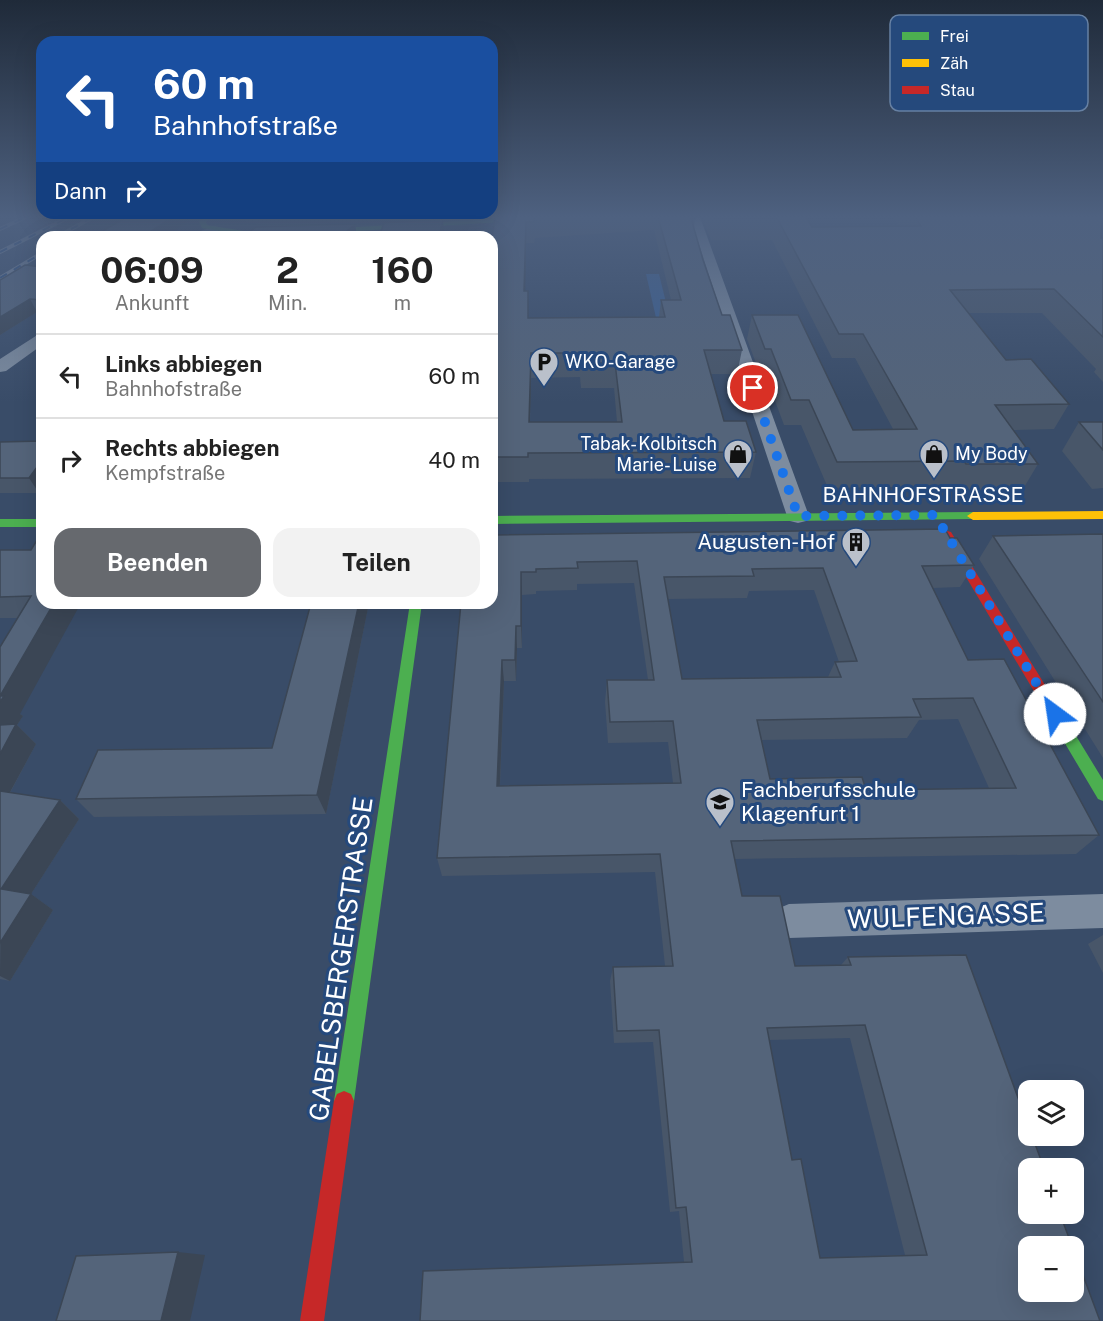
<!DOCTYPE html>
<html lang="de">
<head>
<meta charset="utf-8">
<style>
	body { margin:0; font-family:"Public Sans",sans-serif; background:#f2f2f2; color:#222; height:100vh; display:flex; flex-direction:column; font-size:22px; white-space:nowrap }
	* { box-sizing:border-box; margin:0 }
	p { font-size:20px; color:#767676 }
	.icon { flex:none; width:33px; height:33px; fill:none; stroke:currentColor; stroke-width:2; stroke-linecap:round; stroke-linejoin:round }
	.map { position:relative; flex:1; overflow:hidden }
	.sheet { position:absolute; left:36px; top:231px; width:462px; height:378px; display:flex; flex-direction:column; background:#fff; border-radius:18px; box-shadow:0 6px 24px #0002 }
	.sheet>* { flex:none }
	.banner { position:absolute; left:36px; top:36px; width:462px; height:183px; border-radius:18px; box-shadow:0 6px 24px #0002; background:#1a4fa0; color:#fff; overflow:hidden }
	.tools { position:absolute; left:1018px; top:1080px; display:grid; gap:12px }
	.tools a { display:grid; place-items:center; width:66px; height:66px; border-radius:12px; background:#fff; box-shadow:0 6px 24px #0002; font-size:30px }
	.pin { position:absolute; display:grid; place-items:center; width:51px; height:51px; color:#fff; margin:-26px; border:3px solid #fff; border-radius:50%; box-shadow:0 2px 6px #0007 }
	.me { position:absolute; width:66px; margin:-33px; rotate:329deg; stroke-linejoin:round; filter:drop-shadow(0 0 4px #0008) }
	.turn { display:flex; align-items:center; gap:21px; height:126px; padding:0 18px; font-size:27px }
	.turn .icon { width:78px; height:78px; stroke-width:2.5 }
	.turn b { display:block; font-size:42px; line-height:51px }
	.then { display:flex; align-items:center; height:57px; padding:0 18px; background:#0003; gap:12px; font-size:22px }
	.eta { display:flex; justify-content:space-evenly; align-items:center; height:102px; text-align:center }
	.eta b { font-size:36px; font-weight:700; line-height:42px }
	.primary-button { display:flex; gap:12px; margin-top:auto; padding:12px 18px }
	.primary-button a { flex:1; height:69px; border-radius:18px; background:#66696e; color:#fff; font-size:24px; font-weight:700; line-height:69px; text-align:center }
	.primary-button a+a { background:#f2f2f2; color:#222 }
	ul { padding:0; list-style:none }
	li { display:flex; align-items:center; gap:18px; height:84px; padding:0 18px; border-top:2px solid #e0e0e0 }
	li div { flex:1 }
	li b { display:block; font-size:22px }
	li em { font-style:normal }
	.map>svg:first-child { display:block }
	.green { fill:#395f93 }
	.lines { fill:none; stroke-linecap:round; stroke-linejoin:round }
	.street { fill:#7d8c9f; fill-rule:evenodd }
	.fast { fill:#4caf50; fill-rule:evenodd }
	.slow { fill:#ffc107; fill-rule:evenodd }
	.jam { fill:#c62828; fill-rule:evenodd }
	.rail-casing { stroke:#7f8c9f; stroke-width:4 }
	.rail { stroke:#25497c; stroke-width:2; stroke-dasharray:8; stroke-linecap:butt }
	.wall { fill:#485669; fill-rule:evenodd }
	.shaded-wall { fill:#3b4655 }
	.building { fill:#54647a; stroke:#3b4655; stroke-width:1.5; fill-rule:evenodd }
	.route { stroke:#1a73e8; stroke-width:10; stroke-dasharray:0 18 }
	.labels { text-anchor:middle; stroke-width:6; stroke-linejoin:round; paint-order:stroke }
	.far-poi-label { font-size:18px; fill:#fff; stroke:#25497c; text-anchor:start }
	.street-label { font-size:21px; fill:#fff; stroke:#25497c }
	.poi-label { font-size:21px; fill:#fff; stroke:#25497c; text-anchor:end }
	.near-street-label { font-size:26px; fill:#fff; stroke:#25497c }
	.key { fill:#25497c; stroke:#6680a3; stroke-width:1.5 }
	.key-label { font-size:16px; fill:#fff }
</style>
</head>
<body>
<div class="map">
<svg width="1103" height="1321" viewBox="0 0 1103 1321">
	<rect width="100%" height="100%" fill="#394c68"/>
	<path class="green" d="M646,274h13l12,49 -14,-1z"/>
	<g class="lines">
		<path class="street" d="M687,217h13l109,299 -3,5 -8,2 -8,-2 -3,-5z
			M213,226l5,1v6l-12,4h-20z
			M42,332v13l-36,26 -6,1v-13z
			M1103,894v34l-314,10 -12,-5 -5,-12 5,-12 12,-5z"/>
		<path class="fast" d="M204,217h6l-4,5 1,3 49,8 268,-16h30l-3,2 -293,18 -56,-9 -3,-6z
			M973,512l6,4 -2,3 -485,5v-8z
			M0,519h42v8h-42z
			M410,603h12l-68,498 -3,7 -7,3 -7,-3 -3,-7z
			M1040,683l5,2 58,95v21l-5,-2 -63,-106 -2,-4 2,-4z"/>
		<path class="slow" d="M1103,511v8l-130,1 -6,-4 6,-4z"/>
		<path class="jam" d="M947,531l4,1 94,153 2,4 -2,4h-10l-94,-158z
			M344,1091l7,3 3,7 -30,220h-24l34,-220 3,-7z"/>
		<g class="rail-casing">
			<path id="rail" d="M0,229l26,-12
				M57,237l36,-20
				M0,252l69,-35
				M0,278l42,-25"/>
		</g>
		<use href="#rail" class="rail"/>
	</g>
	<path class="wall" d="M224,217h156l-5,4 -96,5 76,-2 2,13 -83,-10z
		M391,217h54l-54,3z
		M495,217h200v1l-1,11 28,86 20,35 -5,24h-26l13,47 32,31 -6,26 -221,1v3h-37v-243zM654,230l17,70h-10l-2,17 -131,1 -3,-27 1,-48h8l1,-5zM580,377l1,11h33l3,34h-87l1,-44z
		M702,217h104l6,10 88,-1 -6,-9h208l-1,21h2v144l-9,-10 2,-3 -54,-56h-73l37,47 63,44 -15,25 -41,1 25,34 -15,25 -70,1 -2,-4 -123,2 -27,-63h-17l-19,-51h-5l-13,-35 5,-24 101,115 40,-1 -38,-71h-23l-60,-118h-61z
		M41,267h1v46l-5,-1 -37,23v-55z
		M1079,422h24v66l-11,1 -30,-38z
		M42,441v47l-3,5h-39v-51z
		M1103,534v224l-124,-199 14,-23z
		M492,535l458,3 24,27 -14,22 -27,1 35,72 131,175 -23,19 -341,5 7,37 53,70 46,-1 7,-8 181,335 -345,-30 -5,-51 -9,1 -17,-170 -39,1 -4,-62 3,-14 52,-1 -10,-94 -213,4 -5,-18zM634,583l14,97h-41l-2,22 3,41 60,-1 5,41 -173,3 4,-105h12l1,-33h5v-53l14,-1v-3l41,-1v-6zM814,590l25,72h-4l-7,15 -146,2 -14,-80 79,-1 2,-7zM958,719l31,69 -123,2 -96,-11 -8,-39 145,-2 12,-18zM850,1038l55,217 -85,3 -28,-98 -23,-120z
		M37,540l-17,174 3,2 -6,9 19,19 -26,49 50,7 19,19 -48,75 22,16 -43,71 -10,-2v-332l18,-29h-18v-68h31z
		M311,603h58l-43,211 -232,3 -18,-18 196,-51z
		M1103,935v38l-15,-29z"/>
	<path class="shaded-wall" d="M173,217h22l-30,20h-23z
		M443,219l1,12 -1,6h-4z
		M526,222v21l-1,72 -1,-24z
		M355,224l2,13h-17z
		M30,299l7,13 -37,23v-18z
		M531,353v25l-2,70v-26z
		M37,467l5,8v13l-3,5 -10,-15z
		M521,572l1,23v53l-1,-22z
		M54,603h27l-61,111 3,2 -6,9 19,19 -34,63 -2,-2v-109z
		M359,603h10l-43,211 -9,-19z
		M516,626l1,22 -1,33 -1,-21z
		M502,660l2,21 -5,124 -2,-19z
		M60,800l19,19 -48,75 22,16 -43,71 -10,-5 1,-87z
		M178,1252l27,3 -15,66h-29z"/>
	<path class="building" d="M127,217h46l-31,20h-50z
		M495,217h39v5h-8l-2,69h4v27l137,-1 -4,-17h20l-23,-83h37v1h-4l12,42 19,55h8l12,35h-38l20,71h22l10,31 -228,1v4h-36v-218zM531,353h50l1,10h33l7,59h-93z
		M713,217h93l6,10 109,-1 -6,-9h187l-1,21h2v99l-49,-48 -104,1 56,70 25,-1 38,45 -74,1 43,59h-72l-2,-3 -127,1 -28,-62h-18l-20,-51h-6l-13,-34h46l55,115 64,-1 -54,-95h-24l-62,-116h-63z
		M443,219l-4,18h-60l5,-14z
		M355,224l-15,13h-98l14,-10z
		M25,265l17,2v33l-12,-1 -30,18v-37z
		M1079,422h24v28z
		M42,441v26h-5l-8,11h-29v-36z
		M945,529l5,9h7l17,27 -52,1 46,94 36,-1 95,176 -368,6 11,55h38l15,70 56,-1 -3,-8 118,-2 63,173v8h3l12,32h-15v46h31l12,32h-43v46h45v-41l26,70h-680l3,-50 269,-9 -6,-55 -10,1 -17,-178 -42,1 -4,-64 60,-1 -13,-112 -223,4 24,-255h31v-68zM637,561l17,119h-47l3,42 63,-1 8,62 -184,3 5,-126h13l1,-34h5v-54h15v-3l42,-1 -1,-6zM823,568l34,93 -22,1 6,15 -159,2 -18,-102 90,-1 -2,-7zM973,698l43,90 -150,2 -4,-13 -92,2 -13,-59 164,-3 -8,-18zM865,1025l62,230 -107,3 -19,-99 -9,1 -25,-132z
		M1103,534v168l-110,-166z
		M37,540h5v63h12l-54,93h4l-4,6v-55l31,-51 -31,1v-47h31z
		M311,603h48l-42,192 -241,4 22,-49 174,-2z
		M16,724l-16,30v-29z
		M0,791l60,9 -59,89 30,5 -31,49z
		M178,1252l-17,69h-105l20,-65z"/>
	<linearGradient id="sky" x2="0" y2="1"><stop stop-color="#1f2a39"/><stop offset="0.54" stop-color="#4e6180"/><stop offset="1" stop-color="#4e6180" stop-opacity="0"/></linearGradient>
	<rect width="1103" height="402" fill="url(#sky)"/>
	<g class="lines">
		<path class="route" d="M753,388l45,128 137,-1 120,199"/>
	</g>
	<defs>
		<g id="parking-pin" transform="scale(1.5)"><path d="M0 17L-7.5 6A9.5 9.5 0 1 1 7.5 6Z" fill="#bac0ca" stroke="#25497c"/><path d="M-3.5-5.5H1a3.5 3.5 0 0 1 0 7H-1V5.5H-3.5ZM-1-3.4V-.6H.8a1.4 1.4 0 0 0 0-2.8Z" fill="#111"/></g>
		<g id="shop-pin" transform="scale(1.5)"><path d="M0 17L-7.5 6A9.5 9.5 0 1 1 7.5 6Z" fill="#bac0ca" stroke="#25497c"/><path d="M-5-2.5h2.3a2.7 3.5 0 0 1 5.4 0H5L5.5 6h-11ZM-1.5-2.5h3a1.5 2.3 0 0 0-3 0Z" fill="#111"/></g>
		<g id="building-pin" transform="scale(1.5)"><path d="M0 17L-7.5 6A9.5 9.5 0 1 1 7.5 6Z" fill="#bac0ca" stroke="#25497c"/><path d="M-4-6H4V6H1V3H-1V6H-4ZM-2.5-4.3h1.7v1.8h-1.7ZM.8-4.3h1.7v1.8H.8ZM-2.5-1h1.7V.8h-1.7ZM.8-1h1.7V.8H.8Z" fill="#111"/></g>
		<g id="school-pin" transform="scale(1.5)"><path d="M0 17L-7.5 6A9.5 9.5 0 1 1 7.5 6Z" fill="#bac0ca" stroke="#25497c"/><path d="M0-5L7-2L0 1L-7-2ZM-4 1L0 2.5L4 1V4Q0 6-4 4Z" fill="#111"/></g>
	</defs>
	<g fill-rule="evenodd">
		<use href="#parking-pin" x="544" y="362"/>
		<use href="#shop-pin" x="738" y="454"/>
		<use href="#shop-pin" x="934" y="454"/>
		<use href="#building-pin" x="856" y="542"/>
		<use href="#school-pin" x="720" y="802"/>
	</g>
	<g class="labels">
		<g class="far-poi-label">
			<text x="565" y="368">WKO-Garage</text>
			<text x="717" y="450" text-anchor="end">Tabak- Kolbitsch<tspan x="717" dy="21">Marie- Luise</tspan></text>
			<text x="955" y="460">My Body</text>
		</g>
		<g class="street-label">
			<text x="923" y="502">BAHNHOFSTRASSE</text>
		</g>
		<g class="poi-label">
			<text x="835" y="549">Augusten-Hof</text>
			<text x="741" y="797" text-anchor="start">Fachberufsschule<tspan x="741" dy="24">Klagenfurt 1</tspan></text>
		</g>
		<g class="near-street-label">
			<text transform="translate(946 916) rotate(-2)" y="9">WULFENGASSE</text>
			<text transform="translate(341 959) rotate(-82)" y="9">GABELSBERGERSTRASSE</text>
		</g>
	</g>
	<rect x="890" y="15" width="198" height="96" rx="9" class="key"/>
	<rect x="902" y="32" width="27" height="8" fill="#4caf50"/>
	<rect x="902" y="59" width="27" height="8" fill="#ffc107"/>
	<rect x="902" y="86" width="27" height="8" fill="#c62828"/>
	<g class="key-label">
		<text x="940" y="42">Frei</text>
		<text x="940" y="69">Zäh</text>
		<text x="940" y="96">Stau</text>
	</g>
</svg>
<div class="tools">
<a><svg class="icon" aria-label="layers" viewBox="0 0 24 24"><path d="M12 4l9 5-9 5-9-5zM3 14l9 5 9-5"/></svg></a>
<a>+</a>
<a>−</a>
</div>
<div class="pin" style="left:753px;top:388px;background:#d93025"><svg class="icon" aria-label="arrive" viewBox="0 0 24 24"><path d="M6 21V4h12l-3 4 3 4H6"/></svg></div>
<svg class="me" style="left:1055px;top:714px" viewBox="-20 -20 40 40"><circle r="19" fill="#fff"/><path d="M0-13L10 11 0 6-10 11z" fill="#1a73e8"/></svg>
<div class="banner">
<div class="turn"><svg class="icon" aria-label="left" viewBox="0 0 24 24"><path d="M17 20v-9H6M10 6l-5 5 5 5"/></svg><div><b>60 m</b>Bahnhofstraße</div></div>
<div class="then">Dann<svg class="icon" aria-label="right" viewBox="0 0 24 24"><path d="M7 20v-9h11M14 6l5 5-5 5"/></svg></div>
</div>
<section class="sheet">
<div class="eta">
<div><b>06:09</b><p>Ankunft</p></div>
<div><b>2</b><p>Min.</p></div>
<div><b>160</b><p>m</p></div>
</div>
<ul>
<li><svg class="icon" aria-label="left" viewBox="0 0 24 24"><path d="M17 20v-9H6M10 6l-5 5 5 5"/></svg><div><b>Links abbiegen</b><p>Bahnhofstraße</p></div><em>60 m</em></li>
<li><svg class="icon" aria-label="right" viewBox="0 0 24 24"><path d="M7 20v-9h11M14 6l5 5-5 5"/></svg><div><b>Rechts abbiegen</b><p>Kempfstraße</p></div><em>40 m</em></li>
</ul>
<div class="primary-button"><a>Beenden</a><a>Teilen</a></div>
</section>
</div>
</body>
</html>
